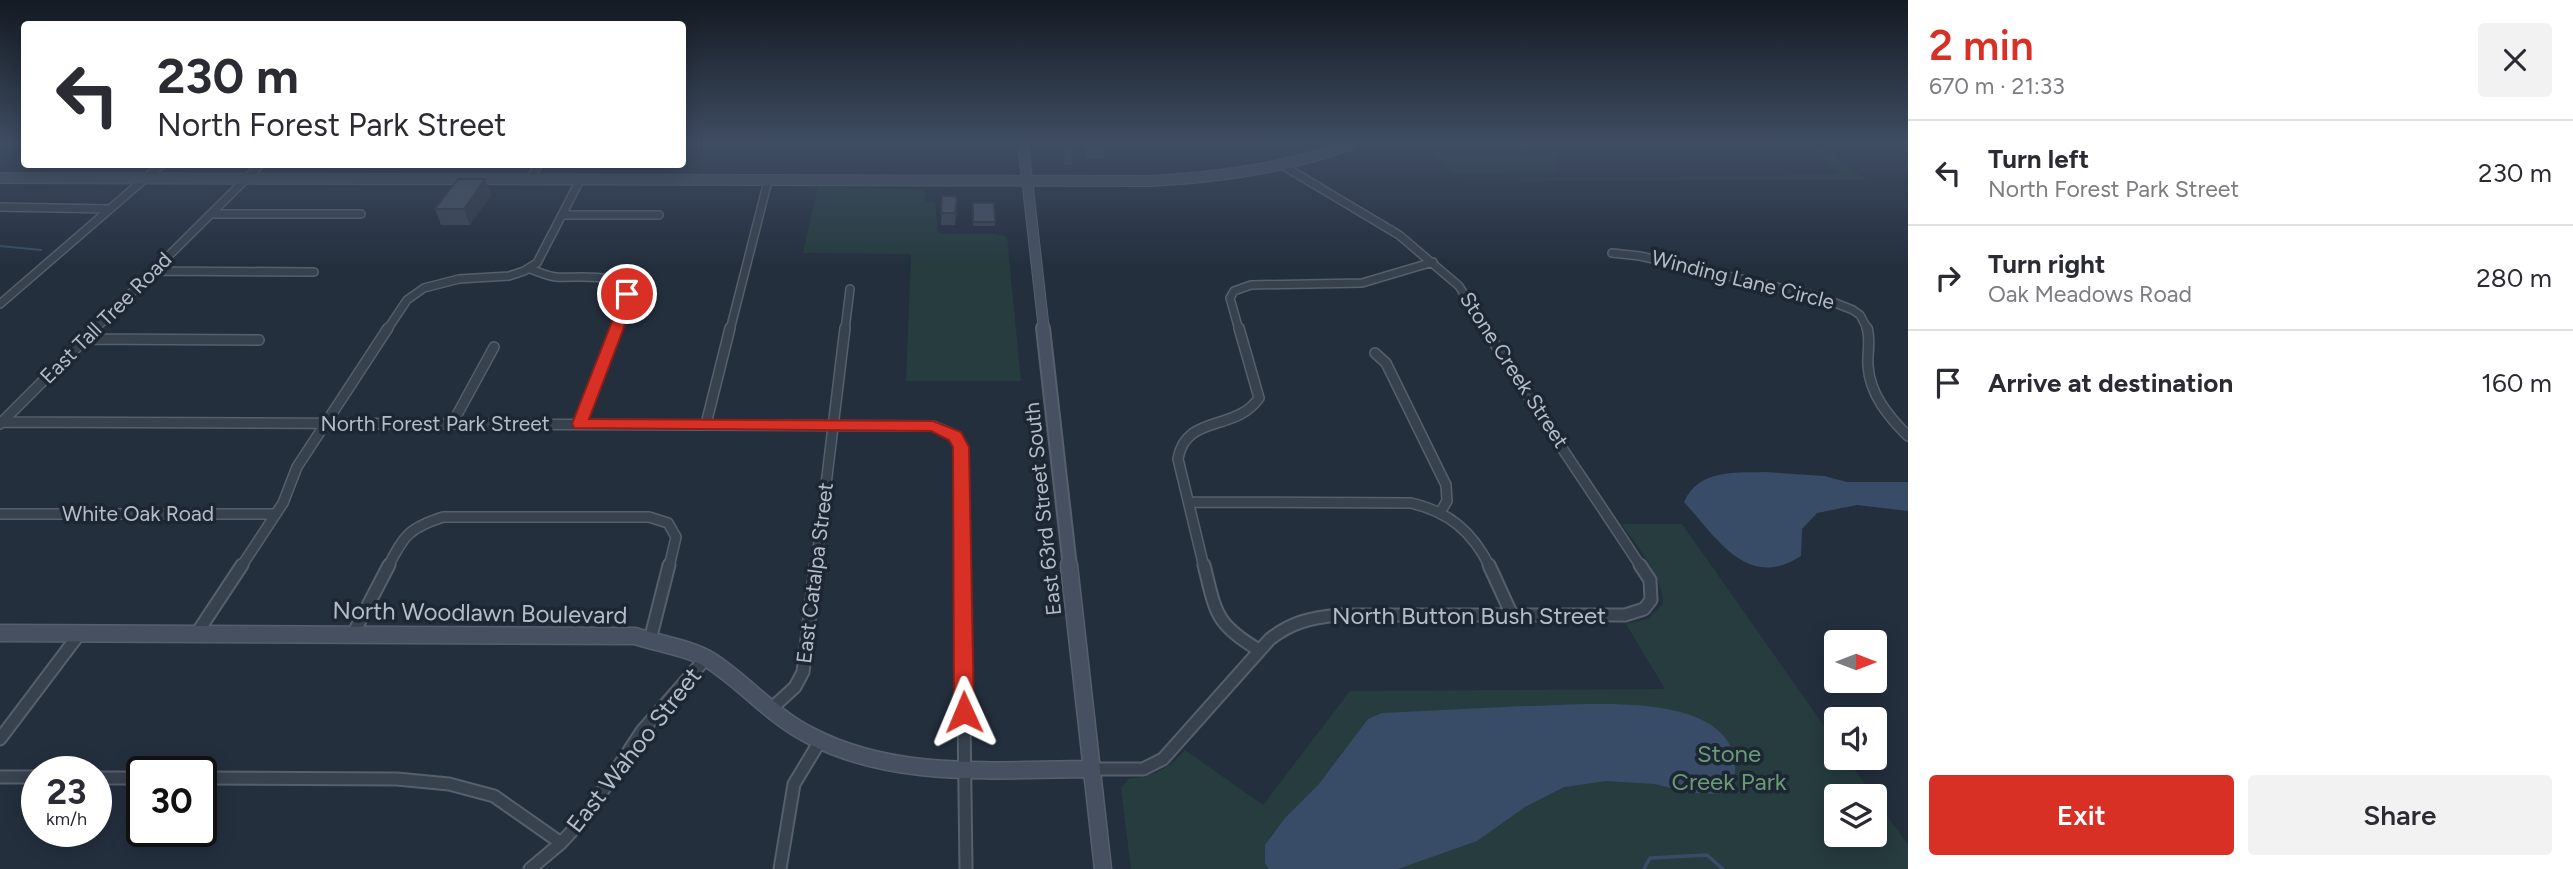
<!DOCTYPE html>
<html lang="en">
<head>
<meta charset="utf-8">
<style>
	body { margin:0; font-family:Figtree,sans-serif; background:#f2f2f3; color:#2b2b33; height:100vh; display:flex; flex-direction:column; font-size:26px; white-space:nowrap }
	* { box-sizing:border-box; margin:0 }
	p { font-size:23px; color:#7c7c81 }
	.icon { flex:none; width:38px; height:38px; fill:none; stroke:currentColor; stroke-width:2; stroke-linecap:round; stroke-linejoin:round }
	.map { position:relative; flex:1; overflow:hidden }
	.side { display:flex; flex-direction:column; background:#fff; width:665px }
	.side>* { flex:none }
	.hud { position:absolute; left:21px; top:21px; width:665px; height:147px; border-radius:7px; box-shadow:0 4px 18px #0003; background:#fff; color:#2b2b33; overflow:hidden }
	.needle { width:46px; rotate:90deg }
	.controls { position:absolute; left:1824px; top:630px; display:grid; gap:14px }
	.controls a { display:grid; place-items:center; width:63px; height:63px; border-radius:7px; background:#fff; box-shadow:0 4px 18px #0003; font-size:35px }
	.speed { position:absolute; left:21px; top:756px; display:flex; gap:14px; font-size:35px; font-weight:700; text-align:center }
	.speed>* { display:grid; place-content:center; width:91px; height:91px; border-radius:50%; background:#fff; box-shadow:0 4px 18px #0003; line-height:1 }
	.speed small { font-size:18px; font-weight:400 }
	.speed .limit { border:4px solid #111; border-radius:10px; background:#fff; color:#111 }
	.pin { position:absolute; display:grid; place-items:center; width:60px; height:60px; color:#fff; margin:-30px; border:4px solid #fff; border-radius:50%; box-shadow:0 2px 7px #0007 }
	.me { position:absolute; width:77px; margin:-38px; rotate:359deg; stroke-linejoin:round; filter:drop-shadow(0 0 5px #0008) }
	.turn { display:flex; align-items:center; gap:24px; height:147px; padding:0 21px; font-size:32px }
	.turn .icon { width:91px; height:91px; stroke-width:2.5 }
	.turn b { display:block; font-size:49px; line-height:60px }
	.round { display:grid; place-items:center; flex:none; width:74px; height:74px; border-radius:7px; background:#f2f2f3 }
	.summary { display:flex; align-items:center; justify-content:space-between; height:119px; padding:0 21px }
	h1 { font-size:42px; font-weight:600; line-height:52px; color:#d93025 }
	.button { display:flex; gap:14px; margin-top:auto; padding:14px 21px }
	.button a { flex:1; height:80px; border-radius:7px; background:#d93025; color:#fff; font-size:28px; font-weight:600; line-height:80px; text-align:center }
	.button a+a { background:#f2f2f3; color:#2b2b33 }
	ul { padding:0; list-style:none }
	li { display:flex; align-items:center; gap:21px; height:105px; padding:0 21px; border-top:2px solid #e1e1e2 }
	li div { flex:1 }
	li b { display:block; font-size:26px }
	li em { font-style:normal }
	main { display:flex; flex:1; min-height:0 }
	.map>svg:first-child { display:block }
	.green { fill:#263c3f }
	.water { fill:#394c67 }
	.lines { fill:none; stroke-linecap:round; stroke-linejoin:round }
	.stream-far1 { stroke:#394c67; stroke-width:2 }
	.stream { stroke:#394c67; stroke-width:3.5 }
	.street-far2-casing { stroke:#565f6c; stroke-width:10 }
	.street-far1-casing { stroke:#565f6c; stroke-width:12 }
	.street-casing { stroke:#565f6c; stroke-width:15 }
	.secondary-far2-casing { stroke:#565f6c; stroke-width:12 }
	.secondary-far1-casing { stroke:#565f6c; stroke-width:16 }
	.secondary-casing { stroke:#565f6c; stroke-width:19 }
	.street-far2 { stroke:#38414e; stroke-width:7 }
	.street-far1 { stroke:#38414e; stroke-width:9 }
	.street { stroke:#38414e; stroke-width:11 }
	.secondary-far2 { stroke:#465061; stroke-width:10 }
	.secondary-far1 { stroke:#465061; stroke-width:12 }
	.secondary { stroke:#465061; stroke-width:16 }
	.wall { fill:#3b4654 }
	.shaded-wall { fill:#303945 }
	.building { fill:#455162; stroke:#303945; stroke-width:2 }
	.route { fill:#d93025; stroke:#8d1f18; stroke-width:2 }
	.labels { text-anchor:middle; stroke-width:7; stroke-linejoin:round; paint-order:stroke }
	.street-label { font-size:21px; fill:#b4bcc9; stroke:#1d2633 }
	.near-street-label { font-size:24px; fill:#b4bcc9; stroke:#1d2633 }
	.near-park-label { font-size:24px; fill:#6b9a76; stroke:#1d2633 }
</style>
</head>
<body>
<main>
<div class="map">
<svg width="1908" height="869" viewBox="0 0 1908 869">
	<rect width="100%" height="100%" fill="#242f3e"/>
	<path class="green" d="M1419,144h156l2,2 -21,9 1,17 -105,2 -16,-18z
		M1806,144h12l48,36h-409l385,-6z
		M818,186l106,4 2,12h9l3,30 4,2h54l11,3 14,144h-115l5,-127 -108,-1z
		M1622,524h60l154,219v15h10l28,38h-38v39h38v-38l34,48v24h-777l-10,-81 7,-9c25,-3 41,-10 57,-29l78,55 87,-114 315,-2 -39,-65 22,-5 15,-15c0,-28 -26,-57 -41,-80z"/>
	<path class="water" d="M1765,472l59,4 23,6h61v29l-51,-6 -40,8 -15,16 -1,27c-54,35 -84,-18 -117,-54 15,-33 50,-29 81,-30z
		M1526,706c54,0 189,-17 208,49 3,11 0,22 -1,33l-15,6 -28,-1 -35,-9 -48,-3 -43,6 -39,20 -48,34 -79,28h-129l-4,-6v-18l20,-27 34,-34 49,-65 14,-6z"/>
	<g class="lines">
		<path class="stream-far1" d="M0,246l41,4"/>
		<path class="stream" d="M1644,869l6,-11 57,-3 16,14"/>
		<g class="street-far2-casing">
			<path id="street-far2" d="M1282,165l117,70 60,51 27,44
				M530,180l9,-16
				M0,207l109,2
				M212,214h149
				M562,215h97
				M1612,253l28,3 180,41 33,13 7,5 8,15
				M530,269c9,3 17,7 26,8 18,2 72,-8 71,22 -1,10 -8,22 -11,31
				M154,271l160,1
				M0,304l162,-140
				M94,330l167,-166
				M387,330l20,-30 17,-12 35,-9 50,-3 15,-5 13,-8 43,-83
				M730,330l38,-149
				M845,330l5,-41
				M1239,330l-9,-32 4,-7 17,-6 111,-2 71,-21"/>
		</g>
		<g class="street-far1-casing">
			<path id="street-far1" d="M1485,328c49,81 104,159 156,239
				M1867,328c4,12 0,26 1,38 2,29 21,51 40,70
				M86,339l173,1
				M1375,353l11,10 60,122 1,16 -6,10
				M0,422l933,4 17,7 11,14 1,120
				M0,424l96,-96
				M452,424l42,-77
				M580,424l37,-96
				M706,424l24,-96
				M1190,502l221,1c38,9 61,28 79,64
				M0,514h276
				M241,567l42,-64 14,-36 91,-139
				M388,567c16,-32 21,-39 55,-50h206l19,6 8,14 -7,30
				M816,567l29,-239
				M1204,567l-26,-108c7,-45 58,-27 81,-61l-20,-70"/>
		</g>
		<g class="street-casing">
			<path id="street" d="M962,565l4,304
				M1204,565c12,48 11,59 55,85
				M1489,565l23,50
				M197,633l45,-68
				M353,634l36,-69
				M650,640l19,-75
				M772,708l23,-21 8,-15 13,-107
				M0,739l80,-106
				M1092,769h51l20,-10 107,-120c22,-17 40,-21 68,-24h287l19,-6 7,-9 -1,-20 -10,-15
				M0,777h37
				M96,778h46
				M201,778l196,1 52,5 45,12 67,47
				M530,869l31,-26 25,-27 56,-85 64,-73
				M780,869l14,-85 26,-43"/>
		</g>
		<g class="secondary-far2-casing">
			<path id="secondary-far2" d="M1023,144l21,186
				M0,178l1151,3c70,-4 135,-13 201,-37"/>
		</g>
		<g class="secondary-far1-casing">
			<path id="secondary-far1" d="M1043,328l27,239"/>
		</g>
		<g class="secondary-casing">
			<path id="secondary" d="M1069,565l34,304
				M0,633l635,3c22,7 58,13 76,25 34,22 62,56 98,74 87,46 188,34 283,34"/>
		</g>
		<use href="#street-far2" class="street-far2"/>
		<use href="#street-far1" class="street-far1"/>
		<use href="#street" class="street"/>
		<use href="#secondary-far2" class="secondary-far2"/>
		<use href="#secondary-far1" class="secondary-far1"/>
		<use href="#secondary" class="secondary"/>
	</g>
	<path class="wall" d="M1061,144h9l2,21h-7z
		M1085,144h19l1,4 -1,11h-17z
		M485,179l6,16 -21,30h-29l-6,-16z
		M942,196l15,4v13l-2,12h-14z
		M973,203h21l1,23h-22z"/>
	<path class="shaded-wall" d="M485,179l6,16 -21,30 -6,-16z
		M957,200v13l-2,12v-12z"/>
	<path class="building" d="M1062,144h8l3,17h-8z
		M1087,144h17l1,4h-17z
		M458,179h27l-21,30h-29z
		M942,196h13l2,4 -2,13h-14z
		M973,203h21l1,19h-22z"/>
	<linearGradient id="sky" x2="0" y2="1"><stop stop-color="#141a22"/><stop offset="0.54" stop-color="#3f4d63"/><stop offset="1" stop-color="#3f4d63" stop-opacity="0"/></linearGradient>
	<rect width="1908" height="266" fill="url(#sky)"/>
	<path class="route" d="M627,290l7,4v7l-45,118 344,2 28,11 8,15 5,265 -3,6 -7,3 -7,-3 -3,-6 -1,-265 -4,-7 -18,-9 -357,-3 -2,-4 48,-123v-7z"/>
	<g class="labels">
		<g class="street-label">
			<text transform="translate(1743 280) rotate(14)" y="7">Winding Lane Circle</text>
			<text transform="translate(106 318) rotate(-45)" y="7">East Tall Tree Road</text>
			<text transform="translate(1514 370) rotate(57)" y="7">Stone Creek Street</text>
			<text x="435" y="431">North Forest Park Street</text>
			<text transform="translate(1043 509) rotate(-96)" y="7">East 63rd Street South</text>
			<text x="138" y="521">White Oak Road</text>
			<text transform="translate(815 573) rotate(-83)" y="7">East Catalpa Street</text>
		</g>
		<g class="near-street-label">
			<text transform="translate(480 613) rotate(1)" y="8">North Woodlawn Boulevard</text>
			<text x="1469" y="624">North Button Bush Street</text>
			<text transform="translate(634 750) rotate(-52)" y="8">East Wahoo Street</text>
		</g>
		<g class="near-park-label">
			<text x="1729" y="762">Stone<tspan x="1729" dy="28">Creek Park</tspan></text>
		</g>
	</g>
</svg>
<div class="controls">
<a><svg class="needle" viewBox="-14 -14 28 28"><path d="M0-13l5 13h-10z" fill="#e53935"/><path d="M0 13l5-13h-10z" fill="#7c7c81"/></svg></a>
<a><svg class="icon" aria-label="sound" viewBox="0 0 24 24"><path d="M4 9h4l5-4v14l-5-4H4zM17 9q2 3 0 6"/></svg></a>
<a><svg class="icon" aria-label="layers" viewBox="0 0 24 24"><path d="M12 4l9 5-9 5-9-5zM3 14l9 5 9-5"/></svg></a>
</div>
<div class="speed"><div>23<small>km/h</small></div><div class="limit">30</div></div>
<div class="pin" style="left:627px;top:294px;background:#d93025"><svg class="icon" aria-label="arrive" viewBox="0 0 24 24"><path d="M6 21V4h12l-3 4 3 4H6"/></svg></div>
<svg class="me" style="left:964px;top:712px" viewBox="-20 -20 40 40"><path d="M0-17L14 15 0 8-14 15z" fill="#d93025" stroke="#fff" stroke-width="4"/></svg>
<div class="hud">
<div class="turn"><svg class="icon" aria-label="left" viewBox="0 0 24 24"><path d="M17 20v-9H6M10 6l-5 5 5 5"/></svg><div><b>230 m</b>North Forest Park Street</div></div>
</div>
</div>
<section class="side">
<div class="summary"><div><h1>2 min</h1><p>670 m · 21:33</p></div><a class="round"><svg class="icon" aria-label="close" viewBox="0 0 24 24"><path d="M6 6l12 12M18 6L6 18"/></svg></a></div>
<ul>
<li><svg class="icon" aria-label="left" viewBox="0 0 24 24"><path d="M17 20v-9H6M10 6l-5 5 5 5"/></svg><div><b>Turn left</b><p>North Forest Park Street</p></div><em>230 m</em></li>
<li><svg class="icon" aria-label="right" viewBox="0 0 24 24"><path d="M7 20v-9h11M14 6l5 5-5 5"/></svg><div><b>Turn right</b><p>Oak Meadows Road</p></div><em>280 m</em></li>
<li><svg class="icon" aria-label="arrive" viewBox="0 0 24 24"><path d="M6 21V4h12l-3 4 3 4H6"/></svg><div><b>Arrive at destination</b></div><em>160 m</em></li>
</ul>
<div class="button"><a>Exit</a><a>Share</a></div>
</section>
</main>
</body>
</html>
